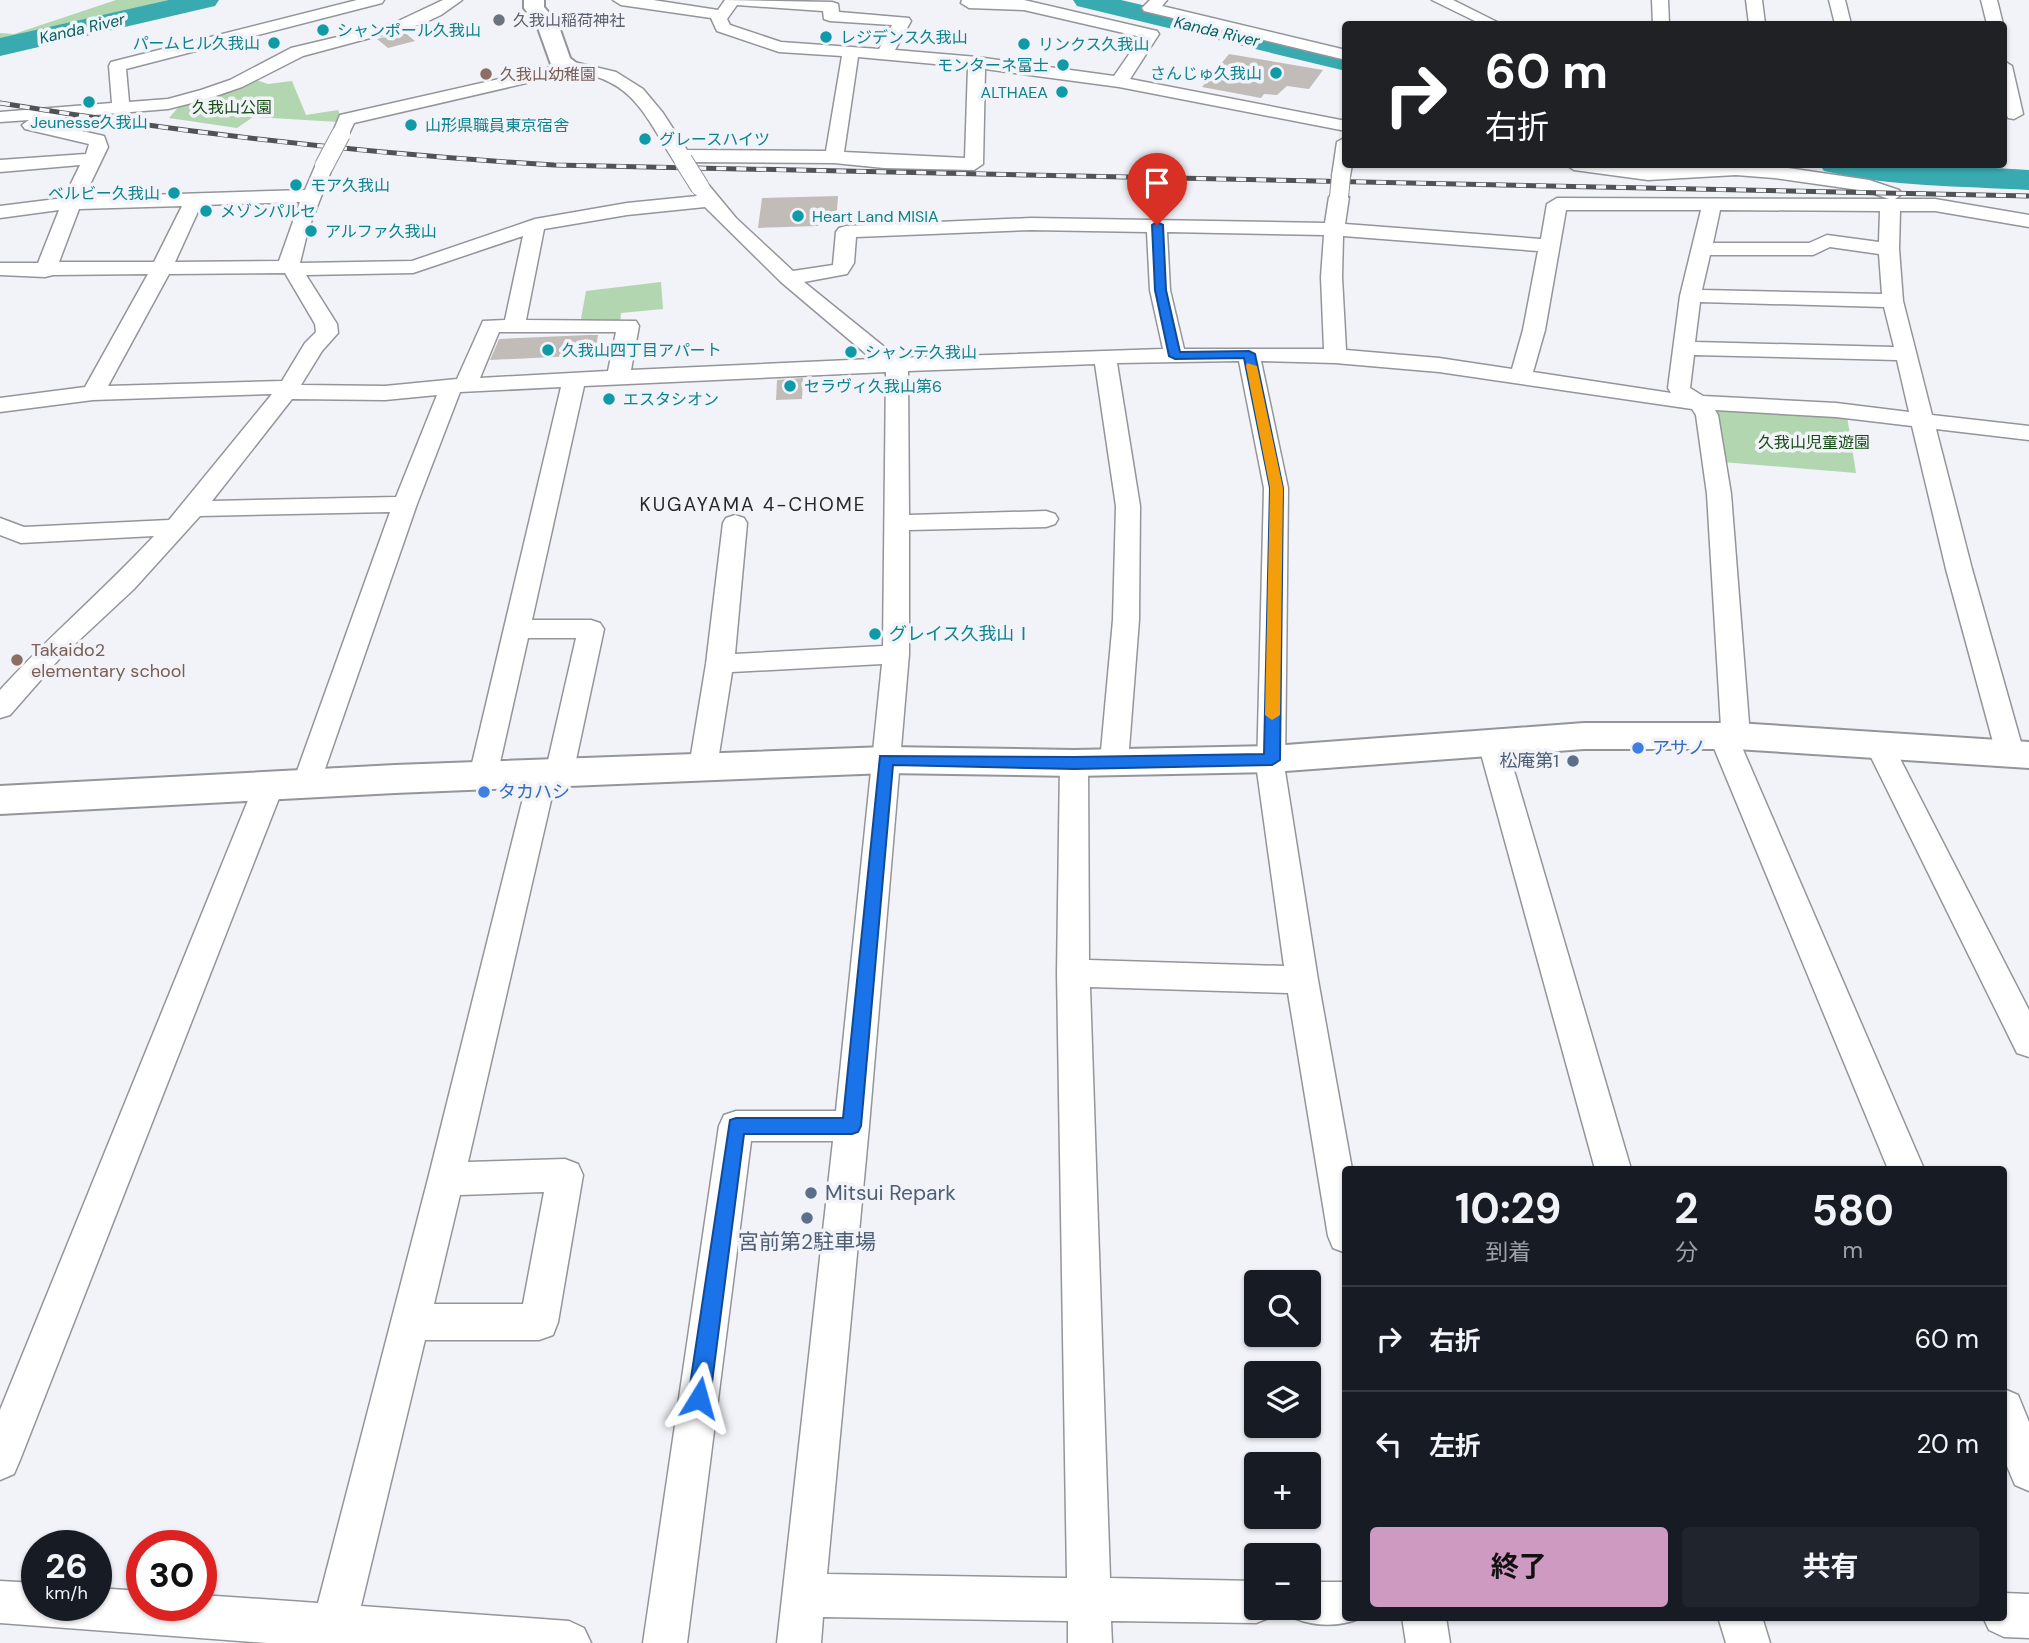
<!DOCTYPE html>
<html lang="ja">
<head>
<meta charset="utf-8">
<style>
	body { margin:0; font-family:"DM Sans","Noto Sans JP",sans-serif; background:#20242c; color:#f1f3f6; height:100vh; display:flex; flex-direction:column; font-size:26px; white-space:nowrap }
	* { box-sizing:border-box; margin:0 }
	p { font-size:23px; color:#9ea1a6 }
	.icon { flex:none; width:38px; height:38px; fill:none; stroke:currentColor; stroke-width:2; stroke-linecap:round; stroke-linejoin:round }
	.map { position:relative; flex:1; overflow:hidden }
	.sheet { position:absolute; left:1342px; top:1166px; width:665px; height:455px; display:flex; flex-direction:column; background:#171b24; border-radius:7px; box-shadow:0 2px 5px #0004 }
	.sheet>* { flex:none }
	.top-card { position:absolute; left:1342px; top:21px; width:665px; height:147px; border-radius:7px; box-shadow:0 2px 5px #0004; background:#202124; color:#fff; overflow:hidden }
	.fabs { position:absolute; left:1244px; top:1270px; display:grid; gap:14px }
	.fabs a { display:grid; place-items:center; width:77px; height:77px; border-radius:7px; background:#171b24; box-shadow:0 2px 5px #0004; font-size:35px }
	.speed { position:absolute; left:21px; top:1530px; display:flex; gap:14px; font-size:35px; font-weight:700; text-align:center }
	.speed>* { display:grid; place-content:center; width:91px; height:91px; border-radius:50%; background:#171b24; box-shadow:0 2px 5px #0004; line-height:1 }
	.speed small { font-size:18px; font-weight:400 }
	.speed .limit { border:10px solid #d22; background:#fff; color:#111 }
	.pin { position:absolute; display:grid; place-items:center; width:60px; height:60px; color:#fff; margin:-72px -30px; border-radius:50% 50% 50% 0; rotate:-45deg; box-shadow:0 0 7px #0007 }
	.pin .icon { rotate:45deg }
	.me { position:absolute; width:77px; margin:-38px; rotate:8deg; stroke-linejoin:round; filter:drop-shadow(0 0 5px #0008) }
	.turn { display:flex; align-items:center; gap:24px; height:147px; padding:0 28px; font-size:32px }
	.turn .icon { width:91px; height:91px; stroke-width:2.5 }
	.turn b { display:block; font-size:49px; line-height:60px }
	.eta { display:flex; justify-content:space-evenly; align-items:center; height:119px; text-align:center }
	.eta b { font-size:42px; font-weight:700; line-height:49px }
	.cta { display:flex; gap:14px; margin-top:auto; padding:14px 28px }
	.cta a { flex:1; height:80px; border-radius:7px; background:#cf9ac2; color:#111; font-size:28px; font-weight:700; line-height:80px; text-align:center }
	.cta a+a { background:#20242c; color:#f1f3f6 }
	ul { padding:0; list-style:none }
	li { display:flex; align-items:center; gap:21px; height:105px; padding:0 28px; border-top:2px solid #363941 }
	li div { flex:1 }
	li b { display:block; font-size:26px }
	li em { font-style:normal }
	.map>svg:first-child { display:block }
	.green { fill:#b2d6af }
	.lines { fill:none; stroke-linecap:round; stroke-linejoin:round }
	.river { fill:#39abb0; fill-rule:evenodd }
	.building { fill:#c1bcb8 }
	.minor-casing { stroke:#94959a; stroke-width:3 }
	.tertiary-casing { stroke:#94959a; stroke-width:4 }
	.minor { fill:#fff; fill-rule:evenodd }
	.tertiary { fill:#fff; fill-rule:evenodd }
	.rail-casing { stroke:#515255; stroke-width:5 }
	.rail { stroke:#f1f3f8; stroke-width:3.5; stroke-dasharray:10; stroke-linecap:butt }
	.minor-bridge-casing { stroke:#94959a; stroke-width:20; stroke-linecap:butt }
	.minor-bridge { stroke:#fff; stroke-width:18 }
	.route { fill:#1a73e8; stroke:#114b97; stroke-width:2 }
	.slow { fill:#f59e0b }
	.worship-dot { fill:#6b7280; stroke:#f1f3f8; stroke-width:2.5 }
	.culture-dot { fill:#0f9aa8; stroke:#f1f3f8; stroke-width:2.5 }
	.education-dot { fill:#8d6e63; stroke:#f1f3f8; stroke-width:2.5 }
	.shop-dot { fill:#3f7fe0; stroke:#f1f3f8; stroke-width:2.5 }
	.service-dot { fill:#5c6f8a; stroke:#f1f3f8; stroke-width:2.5 }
	.labels { text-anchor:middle; stroke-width:7; stroke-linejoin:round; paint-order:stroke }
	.far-worship-label { font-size:16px; fill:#5b616d; stroke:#f1f3f8; text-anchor:start }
	.far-water-label { font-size:16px; font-style:italic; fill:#006367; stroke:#f1f3f8 }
	.far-culture-label { font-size:16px; fill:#0d838f; stroke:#f1f3f8; text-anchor:start }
	.far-education-label { font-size:16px; fill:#785e54; stroke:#f1f3f8; text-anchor:start }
	.far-park-label { font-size:16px; fill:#164d14; stroke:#f1f3f8 }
	.culture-label { font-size:18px; fill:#0d838f; stroke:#f1f3f8; text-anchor:start }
	.education-label { font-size:18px; fill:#785e54; stroke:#f1f3f8; text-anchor:start }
	.shop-label { font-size:18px; fill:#366cbe; stroke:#f1f3f8; text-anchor:start }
	.service-label { font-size:18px; fill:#4e5e75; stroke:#f1f3f8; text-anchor:end }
	.neighbourhood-label { font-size:19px; letter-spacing:2px; fill:#262729; stroke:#f1f3f8 }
	.near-service-label { font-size:21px; fill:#4e5e75; stroke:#f1f3f8; text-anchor:start }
</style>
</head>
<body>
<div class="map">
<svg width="2029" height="1643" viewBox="0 0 2029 1643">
	<rect width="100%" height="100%" fill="#f1f3f8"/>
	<path class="green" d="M116,0h64l-121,30 -59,10v-7l14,1z
		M253,79l15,5 24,-3 14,34 32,-5 3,8 -2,4 -86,-5 -16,11 -68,-10 14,-16z
		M661,282l2,27 -42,4 -1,11h-40l6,-33z
		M1713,407l134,9 9,57 -134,-11z"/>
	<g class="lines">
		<path class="river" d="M169,0h50l-4,6 -215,50v-18z
			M1073,0h48l225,53v18l-269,-65z
			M1819,164h108l102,6v20c-68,-4 -139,-3 -205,-19z"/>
	</g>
	<path class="building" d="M404,32l11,9 -27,7 -11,-9z
		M1229,54l94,16 -14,19 -22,-3 -10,9 -13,-1 -3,4 -59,-11z
		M838,196l-2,27h-17l-1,3 -60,2 4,-30z
		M588,335h10l-3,20 -105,5 9,-21z
		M803,378l-1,21 -26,1 1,-20z"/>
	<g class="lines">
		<g class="minor-casing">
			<path id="minor" d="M357,0h27l-2,3 -256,66 3,33 39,-3 33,-9 29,-10 61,-32 101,-24 51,-24h19l-21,15 -19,9 -119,32 -61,31 -38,13 -36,9 -136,11 72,16 4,11 -24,50 221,-7 12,-28h14l2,4 -25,64 -8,33 112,-2 123,-42 92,-16 70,-7 -7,-9 10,-6 7,2 29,35 57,53 40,-6 3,-33 3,-4 7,-2 185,-8 294,5 4,-26 10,-6 10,6 -4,27 196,15 6,-35 10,-6 332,1 -23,-8 -92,-13 -38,-3 -88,5 -74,-10 -9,-6h54l29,4 68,-4 58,2 95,14 30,10 3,4 -7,5h40l94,16v12l-94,-16h-35l-1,38 4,52 29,114 97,11v14l-93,-11 36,140 52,184 -4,7 -10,3 -10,-3 -4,-7 -50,-184 -34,-143 -76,-9 -121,-7 3,5 13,79 19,242 -4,7 -5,2 183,424h-36l-179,-433 4,-7 8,-2 -14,-233 -11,-79 -4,-6 -253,-37 -104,-9 -74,-2 27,127 -3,283 33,209 34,189h-6v84l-13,-5 -5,-12 -40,-243 -198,-6 20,591 146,3v27h19l-4,9 -15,6 -145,-2 1,22h-44v-22l-245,-4 -2,26h-44l56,-502h-82l-64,502h-44l76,-517 5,-11 12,-4h100l46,-447 -150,8 -15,95 -4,7 -10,3 -10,-3 -4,-7 17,-103 17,-141 3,-5 9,-3 9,3 3,5 -12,131 148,-8 3,-274 -302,14 -52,234h59l9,3 4,6 -31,145 -4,7 -14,2 -87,379 97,-3 13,5 5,11 -25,147 -5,13 -14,5h-114l-64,266 208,15 15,7 7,15h-324l-267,-20v-42l37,2v22h59v-17l46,3v14h59v-10l117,8 110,-424 101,-405 4,-7 14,-2 29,-127h-48l-31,138 -4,7 -10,3 -10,-3 -4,-7 92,-389 -101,5 -43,112 -100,288 -10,4 -10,-4 -5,-7 98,-273 -190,4 -66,73 -74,69 -50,57 -10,3v-28c49,-54 105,-101 154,-154l-133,7 -21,-8v-17l24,9 145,-7 103,-126 -179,6 -93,12v-14l85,-11 63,-113 -95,1 -8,2 -45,-2v-12h38l21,-53 -59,8v-12l64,-8 16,-33 -80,7v-12l86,-6 3,-10 -64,-15 -3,-4 7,-5 -29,2v-10l112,-9 -3,-37 2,-4zM300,202l-21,59 -104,1 26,-57zM182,206l-28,56h-95l20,-53zM705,207l76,75 91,77 -241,11 8,-44 -3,-5 -110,-1 18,-91 83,-14zM1566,210h135l-21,86 -12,92 3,5 -138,-21 12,-42zM1720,210l160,1 -1,31 -52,-7 -18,8h-96zM1031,230l116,2 3,58 13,59 -265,9 -94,-76 43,-8 7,-11 2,-26zM1167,232l157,3 -3,42 3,72h-140l-14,-59zM523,236l-18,84 -22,1 -26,58 -72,7 -84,-1 21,-34 16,-18 -1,-9 -31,-49 107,-2zM1343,236l195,15 -15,79 -11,39 -73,-11 -93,-8 -4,-73zM1830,247l49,7 3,40 -180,-4 8,-35h103zM285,273l30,51 1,8 -11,11 -23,38 -174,5 61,-112zM1700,302l184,5 10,40 -199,-5zM499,332h117l-8,39 -128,7zM1694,355l203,5 12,52 -73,-9 -133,-7 -13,-8zM1239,361l25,127 -7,283 27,195 -195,-6 -1,-197 -4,-7 -10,-3 -10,3 -4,7 -3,210 10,605 -240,-4 42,-448 40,-472v-124l137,-3 9,-3 3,-5 -3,-5 -9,-3 -137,4 -1,-144 187,-7 21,142 -3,114 -13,142 4,7 10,3 10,-3 4,-7 11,-142 1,-114 -23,-143zM437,395l-41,102 -184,4 80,-102 93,1zM544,1192l-21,112h-89l26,-109z
				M613,0h40l65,10 7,-10 107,2 6,2 1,8 70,6 2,3 -16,29 82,7 137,19 27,-39 -117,-27 -55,-2 -8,-5 1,-3h62l133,31 2,3 -29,45 216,42v10l-227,-44 -134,-18 -2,95 -9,6 -90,-2 -50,-5 -143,-1 -8,4 -7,-2c-29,-44 -41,-85 -102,-92l-220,51 -7,15 -6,1 -9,-5 8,-19 234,-53 42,10 27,17 20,24 24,37 139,1 16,-95 -63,-4 -62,-21 -6,-13 -90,-13zM737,5l86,6 1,8 6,2 62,4 -13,24 -98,-7 -51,-17 -3,-6zM858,57l110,10 -3,91 -121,-6z
				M1150,0h17l-5,6 184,44v10l-202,-49 -2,-3z
				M1432,0h21l48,24h-20z
				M1652,0h16l1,24h-16z
				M1746,0h16l3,24h-16z
				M1829,0h16l6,24h-16z
				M1981,0h16l6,24h-16z
				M2004,61l8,5 11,48 -9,5 -6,-1 -4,-11z
				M1346,137v27h6l-2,12 -9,6 -9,-6 5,-34z
				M1492,733l10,3 4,7 125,426h-36l-117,-426 4,-7z
				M1879,735l10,3 4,7 136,265v47l-12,-4 -152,-308 4,-7z
				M268,777l10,3 5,8 -263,672 -6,14 -14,6v-70l253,-622 5,-8z
				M2004,1389l14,6 11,27v69l-14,-6 -11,-26z
				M1309,1582h37v35l15,1c-22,9 -45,9 -67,0l-4,-10h19z
				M2004,1593l25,1v44l-25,-1 -15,-7 -6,-13h21z
				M1402,1617h44l4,26h-44z
				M1718,1617h44l8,26h-44z"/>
		</g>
		<g class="tertiary-casing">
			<path id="tertiary" d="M524,0h20v7l14,17 12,34 9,7 -3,5 -8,2 -16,-5 -15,-42 -13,-17z
				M1584,723h152l293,19v26l-293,-19h-152l-312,23 -198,4 -188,-3 -491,20 -395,21v-28l395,-21 491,-18 188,3 198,-4z"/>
		</g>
		<use href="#minor" class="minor"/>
		<use href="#tertiary" class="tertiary"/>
		<g class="rail-casing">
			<path id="rail" d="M0,103c184,30 368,51 554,62l1475,31"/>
		</g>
		<use href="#rail" class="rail"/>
		<g class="minor-bridge-casing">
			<path id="minor-bridge" d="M683,160l17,27
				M324,166l17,-32
				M1339,197l2,-21"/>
		</g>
		<use href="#minor-bridge" class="minor-bridge"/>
	</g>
	<path class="route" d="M1157,222l6,3 3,65 14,62 69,-1 6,3 28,134 -3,272 -8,5 -198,4 -181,-4 -32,361 -3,6 -6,2h-108l-34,264 -4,7 -7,4 -8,-4 -3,-7 42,-278 6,-2h107l37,-362 194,1 190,-3 6,-266 -26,-130 -69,1 -6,-3 -14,-66 -3,-65z"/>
	<path class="slow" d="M1247,363l10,3 26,122 -3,227 -8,5 -7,-5 5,-227 -24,-122z"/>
	<circle class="worship-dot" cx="499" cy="20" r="7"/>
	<g class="culture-dot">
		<circle cx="323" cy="30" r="7"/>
		<circle cx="826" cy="37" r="7"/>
		<circle cx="274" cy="43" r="7"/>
		<circle cx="1024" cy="44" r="7"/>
		<circle cx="1063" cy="65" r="7"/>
		<circle cx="1276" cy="73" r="7"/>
		<circle cx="1062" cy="92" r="7"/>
		<circle cx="89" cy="102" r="7"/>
		<circle cx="411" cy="125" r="7"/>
		<circle cx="645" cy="139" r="7"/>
		<circle cx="296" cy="185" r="7"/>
		<circle cx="174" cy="193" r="7"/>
		<circle cx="206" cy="211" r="7"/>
		<circle cx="798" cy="216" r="7"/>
		<circle cx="311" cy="231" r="7"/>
		<circle cx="548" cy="350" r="7"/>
		<circle cx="851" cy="352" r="7"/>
		<circle cx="790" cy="386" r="7"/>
		<circle cx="609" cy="399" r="7"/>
		<circle cx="875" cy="634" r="7"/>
	</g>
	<g class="education-dot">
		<circle cx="486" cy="74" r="7"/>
		<circle cx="17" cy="660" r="7"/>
	</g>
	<g class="shop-dot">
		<circle cx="1638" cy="748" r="7"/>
		<circle cx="484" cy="792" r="7"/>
	</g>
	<g class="service-dot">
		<circle cx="1573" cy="761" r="7"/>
		<circle cx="811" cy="1193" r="7"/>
		<circle cx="807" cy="1218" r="7"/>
	</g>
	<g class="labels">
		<g class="far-worship-label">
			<text x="513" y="26">久我山稲荷神社</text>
		</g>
		<g class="far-water-label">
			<text transform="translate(82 28) rotate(-13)" y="6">Kanda River</text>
			<text transform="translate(1217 31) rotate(13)" y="6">Kanda River</text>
		</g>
		<g class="far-culture-label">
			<text x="337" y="36">シャンポール久我山</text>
			<text x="840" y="43">レジデンス久我山</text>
			<text x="260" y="49" text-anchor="end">パームヒル久我山</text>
			<text x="1038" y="50">リンクス久我山</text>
			<text x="1049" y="71" text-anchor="end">モンターネ富士</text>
			<text x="1262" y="79" text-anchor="end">さんじゅ久我山</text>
			<text x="1048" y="98" text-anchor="end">ALTHAEA</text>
			<text x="89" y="128" text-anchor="middle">Jeunesse久我山</text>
			<text x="425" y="131">山形県職員東京宿舎</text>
			<text x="659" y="145">グレースハイツ</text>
			<text x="310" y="191">モア久我山</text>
			<text x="160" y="199" text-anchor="end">ベルビー久我山</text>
			<text x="220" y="217">メゾンパルセ</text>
			<text x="812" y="222">Heart Land MISIA</text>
			<text x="325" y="237">アルファ久我山</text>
			<text x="562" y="356">久我山四丁目アパート</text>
			<text x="865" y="358">シャンテ久我山</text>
			<text x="804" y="392">セラヴィ久我山第6</text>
			<text x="623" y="405">エスタシオン</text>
		</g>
		<g class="far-education-label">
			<text x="500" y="80">久我山幼稚園</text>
		</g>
		<g class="far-park-label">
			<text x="232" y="113">久我山公園</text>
			<text x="1814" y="448">久我山児童遊園</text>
		</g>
		<g class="culture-label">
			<text x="889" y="640">グレイス久我山Ⅰ</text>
		</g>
		<g class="education-label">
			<text x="31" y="656">Takaido2<tspan x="31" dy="21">elementary school</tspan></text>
		</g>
		<g class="shop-label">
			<text x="1652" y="754">アサノ</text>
			<text x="498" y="798">タカハシ</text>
		</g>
		<g class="service-label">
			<text x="1559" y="767">松庵第1</text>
		</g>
		<g class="neighbourhood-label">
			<text x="753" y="511">KUGAYAMA 4-CHOME</text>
		</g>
		<g class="near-service-label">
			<text x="825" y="1200">Mitsui Repark</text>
			<text x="807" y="1249" text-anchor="middle">宮前第2駐車場</text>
		</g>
	</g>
</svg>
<div class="fabs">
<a><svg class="icon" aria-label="search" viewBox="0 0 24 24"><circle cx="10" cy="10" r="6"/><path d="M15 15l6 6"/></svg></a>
<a><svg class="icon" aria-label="layers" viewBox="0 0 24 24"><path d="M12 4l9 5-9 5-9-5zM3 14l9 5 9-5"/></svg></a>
<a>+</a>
<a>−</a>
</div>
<div class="speed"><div>26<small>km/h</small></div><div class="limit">30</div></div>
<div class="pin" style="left:1157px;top:225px;background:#d93025"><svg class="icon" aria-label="arrive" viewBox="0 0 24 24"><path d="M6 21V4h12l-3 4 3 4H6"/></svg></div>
<svg class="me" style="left:699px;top:1398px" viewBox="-20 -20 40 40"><path d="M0-17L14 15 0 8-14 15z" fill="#1a73e8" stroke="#fff" stroke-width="4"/></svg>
<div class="top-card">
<div class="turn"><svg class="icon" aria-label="right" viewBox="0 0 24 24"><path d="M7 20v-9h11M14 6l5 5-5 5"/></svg><div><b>60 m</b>右折</div></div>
</div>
<section class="sheet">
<div class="eta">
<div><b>10:29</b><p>到着</p></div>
<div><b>2</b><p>分</p></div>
<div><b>580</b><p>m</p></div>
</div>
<ul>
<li><svg class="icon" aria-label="right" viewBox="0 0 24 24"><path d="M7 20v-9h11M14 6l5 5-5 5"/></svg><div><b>右折</b></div><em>60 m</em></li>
<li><svg class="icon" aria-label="left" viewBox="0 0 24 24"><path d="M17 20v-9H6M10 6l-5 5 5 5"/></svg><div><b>左折</b></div><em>20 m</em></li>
</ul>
<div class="cta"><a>終了</a><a>共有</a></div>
</section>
</div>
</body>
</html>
